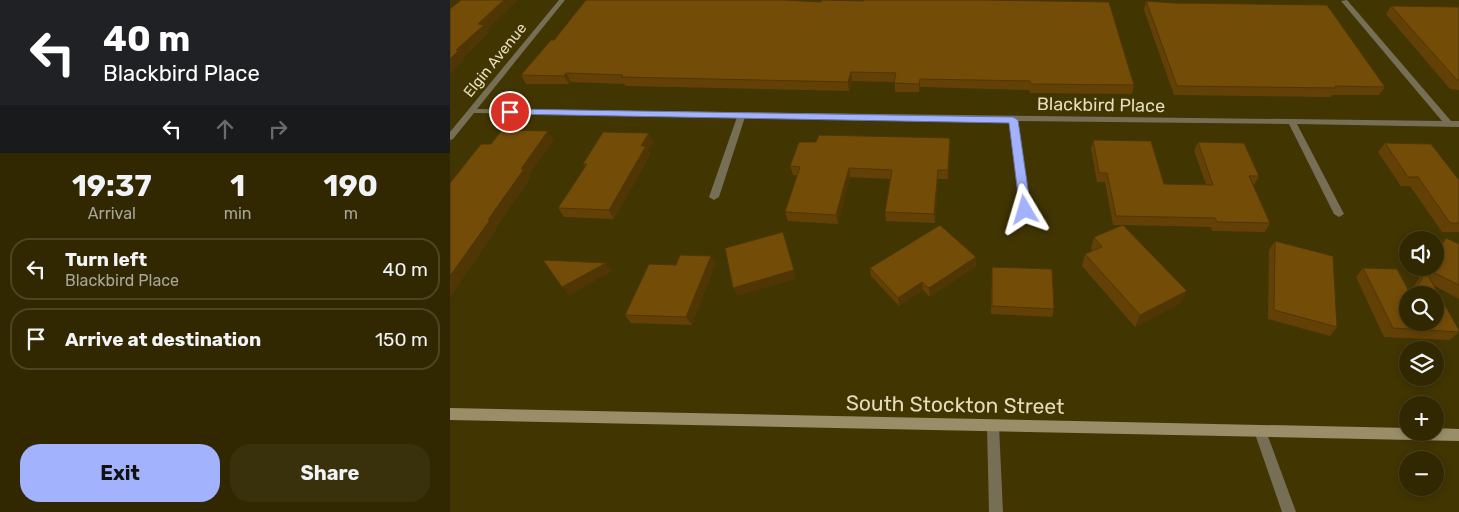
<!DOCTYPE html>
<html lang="en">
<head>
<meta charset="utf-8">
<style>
	body { margin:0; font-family:Rubik,sans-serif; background:#39300c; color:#f1f3f6; height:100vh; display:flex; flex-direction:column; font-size:19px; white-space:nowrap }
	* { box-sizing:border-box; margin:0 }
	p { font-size:16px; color:#a8a699 }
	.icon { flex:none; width:28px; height:28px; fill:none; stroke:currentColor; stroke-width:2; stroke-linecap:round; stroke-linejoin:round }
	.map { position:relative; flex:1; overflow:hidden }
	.details { display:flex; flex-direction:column; background:#312802; width:450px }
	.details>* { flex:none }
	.top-card { background:#202124; color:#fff; overflow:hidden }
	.controls { position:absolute; left:949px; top:231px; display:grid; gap:10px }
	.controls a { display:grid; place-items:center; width:45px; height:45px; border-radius:50%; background:#312802; box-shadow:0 2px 8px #0003,0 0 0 1px #4c4424; font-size:25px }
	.pin { position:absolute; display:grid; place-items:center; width:42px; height:42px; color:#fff; margin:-21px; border:2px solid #fff; border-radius:50%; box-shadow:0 1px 5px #0007 }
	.me { position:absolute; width:55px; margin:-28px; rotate:353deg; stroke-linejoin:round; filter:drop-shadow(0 0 4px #0008) }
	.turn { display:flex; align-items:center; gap:18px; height:105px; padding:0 20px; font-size:22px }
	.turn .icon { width:65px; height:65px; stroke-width:2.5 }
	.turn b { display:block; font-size:35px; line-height:42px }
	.lanes { display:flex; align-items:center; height:48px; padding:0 20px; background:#0003; justify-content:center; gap:25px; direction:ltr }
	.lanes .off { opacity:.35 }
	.eta { display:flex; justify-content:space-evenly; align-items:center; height:85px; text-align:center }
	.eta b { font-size:30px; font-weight:700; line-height:35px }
	.button { display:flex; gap:10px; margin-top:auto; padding:10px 20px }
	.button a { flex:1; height:58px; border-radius:20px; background:#a2b2fd; color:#111; font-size:20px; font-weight:700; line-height:58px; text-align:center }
	.button a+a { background:#39300c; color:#f1f3f6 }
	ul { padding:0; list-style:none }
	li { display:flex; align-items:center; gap:15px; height:62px; margin:0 10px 8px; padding:0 10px; border:2px solid #4c4424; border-radius:20px }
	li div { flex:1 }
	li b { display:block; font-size:19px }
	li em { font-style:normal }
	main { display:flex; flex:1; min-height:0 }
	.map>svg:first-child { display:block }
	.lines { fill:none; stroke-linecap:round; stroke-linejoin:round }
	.lane { fill:#766f56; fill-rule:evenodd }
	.street { fill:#766f56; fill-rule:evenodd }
	.secondary { fill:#998e67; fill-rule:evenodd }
	.wall { fill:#634106 }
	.shaded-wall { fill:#503505 }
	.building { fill:#734c07; stroke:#503505 }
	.route { fill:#a2b2fd; stroke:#6974a4 }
	.labels { text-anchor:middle; stroke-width:5; stroke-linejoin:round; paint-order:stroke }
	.far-street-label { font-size:15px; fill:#e4dcbd; stroke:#413502 }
	.street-label { font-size:18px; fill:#e4dcbd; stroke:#413502 }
	.near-street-label { font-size:21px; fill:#e4dcbd; stroke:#413502 }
</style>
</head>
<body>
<main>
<section class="details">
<div class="top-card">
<div class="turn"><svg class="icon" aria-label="left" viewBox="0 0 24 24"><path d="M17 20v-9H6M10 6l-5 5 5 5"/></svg><div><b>40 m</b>Blackbird Place</div></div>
<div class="lanes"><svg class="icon" aria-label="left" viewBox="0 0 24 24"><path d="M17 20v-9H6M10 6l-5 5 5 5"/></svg><svg class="icon off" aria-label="ahead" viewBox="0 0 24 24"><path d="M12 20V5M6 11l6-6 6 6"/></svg><svg class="icon off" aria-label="right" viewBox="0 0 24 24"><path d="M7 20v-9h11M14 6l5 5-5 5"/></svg></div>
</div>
<div class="eta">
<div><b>19:37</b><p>Arrival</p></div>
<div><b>1</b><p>min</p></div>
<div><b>190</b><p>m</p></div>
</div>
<ul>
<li><svg class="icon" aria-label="left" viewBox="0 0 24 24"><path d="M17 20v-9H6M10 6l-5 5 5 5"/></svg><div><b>Turn left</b><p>Blackbird Place</p></div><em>40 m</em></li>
<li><svg class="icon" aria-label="arrive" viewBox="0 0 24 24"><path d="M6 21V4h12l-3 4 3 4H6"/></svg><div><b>Arrive at destination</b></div><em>150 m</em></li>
</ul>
<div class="button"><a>Exit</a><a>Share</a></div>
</section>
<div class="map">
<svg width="1009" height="512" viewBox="0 0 1009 512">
	<rect width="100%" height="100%" fill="#413502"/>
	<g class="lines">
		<path class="lane" d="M810,425l4,2 2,4 30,81h-14l-28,-81 2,-4z"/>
		<path class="street" d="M109,0h6l-88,109 965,12 -101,-120 6,-1 104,121h8v6l-162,-3 47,90 -5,3 -5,-3 -45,-90 -272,-3 13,89 -5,3 -5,-3 -11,-89 -264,-4 -26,80 -5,3 -5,-3 28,-80 -263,-4 -21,26 -3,1v-8z
			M543,420l4,2 2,4 4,86h-14l-2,-86 2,-4z"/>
		<path class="secondary" d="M0,408l958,20v4h27v-4l24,1v12l-1009,-21z"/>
	</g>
	<path class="wall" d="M696,1l239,86 -6,8h-47l-1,2 -157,-2 -30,-85z
		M941,6l68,1v83l-9,-1 -64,-75z
		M101,40l583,45 -2,9 -102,-1 -1,-3 -109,-3 -1,5h-24v-10l-43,-1 -3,10 -223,-5 -2,-2 -53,-2 -2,2h-43l-5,-9z
		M500,138l-2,41h-10l-3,44 -49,-2 -1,-9 5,-33 -40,-2 -12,47 -50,-3 -3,-9 12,-37h-4l-3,-9 26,-24z
		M643,140l71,44h42l-12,-33 4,-9 61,34 -5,9h-1l17,38 -5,9 -53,-1 -1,-4 -88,-2 58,78 -46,24 -53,-61 3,-12 7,-3 -1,-2 3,-12 28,-12h-9l-8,-43h-8l-6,-33z
		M203,142l-5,9 2,4 -36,64 -50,-2 -6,-9 27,-41 -2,-3z
		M935,143l74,37v52h-17l-32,-46h-9l-23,-34z
		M996,238l13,6v55l-26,-14 26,45v2l-9,8 -66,-3 -28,-60 7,-9 47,25 7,-12 3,-3h-1l6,-10h10v-17l3,-5z
		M825,241l62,86 -7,9 -62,-17 1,-69z
		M261,256l4,8 -23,61 -61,-2 -6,-8 51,-50z
		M526,257v9l-46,31 -7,-7 -24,16 -28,-30 -1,-8z
		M542,267l62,42 -2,8 -61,-3z"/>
	<path class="shaded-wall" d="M54,0h14l-31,30 2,3 -25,24 1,2 -15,15v-15l6,-9 22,-26z
		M401,72l1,9 -3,10 -1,-9z
		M116,73l5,9 -2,2 -5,-8z
		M470,79v8l-1,5v-8z
		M98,131l6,9 -25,35 2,3 -35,50 1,1 -47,69v-22l38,-56 33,-51z
		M199,133l4,9 -5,9 2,4 -36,64 -5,-9 32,-64z
		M500,138v9l-2,32v-9z
		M399,168l1,9 -12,47 -2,-9z
		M488,170v9l-3,44 -1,-9z
		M335,241l11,38 -59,17 -4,-8z
		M261,256l4,8 -23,61 -6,-8z
		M526,257v9l-46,31 -1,-9z
		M156,263l6,8 -43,25 -7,-9z
		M472,282l1,8 -24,16 -1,-8z
		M737,291l-6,12 -46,24 5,-12z"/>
	<path class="building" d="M11,0h43l-26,24 6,1 -28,25h3l-9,9v-50z
		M136,0h198l37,2 1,-2 42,1v-1h117l128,2 25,83 -103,-1 -1,-3 -110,-2 -1,5 -25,-1 2,-10 -45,-1 -3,10 -227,-5 2,-2 -57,-2 -2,3 -43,-1 30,-35h3z
		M696,1l27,2 154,2 58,82 -50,-1 1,2 -159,-2z
		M941,6l68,1v73h-2z
		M52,130l46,1 -27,38h3l-36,51h2l-40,56v-93l31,-39h10z
		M153,132l46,1 -8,13h5l-37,64 -51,-2 29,-44h-4z
		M369,135l131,3 -2,32h-10l-4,44 -49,-2 7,-42 -43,-2 -13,47 -51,-3 15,-45 -10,-1 9,-24h17z
		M643,140l58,1 13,43 49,1 -15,-43 46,1 15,33h-10l21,47 -53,-1 -2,-4 -99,-2 -9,-43h-8z
		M935,143l46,1 28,36v43h-9l-32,-46h-10z
		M490,225l36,32 -47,31 -7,-6 -24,16 -28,-30z
		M673,225l64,66 -47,24 -55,-61 17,-7 -8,-10z
		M333,232l11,38 -61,18 -8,-40z
		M996,238l13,6v41l-32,-16 1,-1h7v-12z
		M825,241l58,15 4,71 -63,-17z
		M230,255l31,1 -25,61 -61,-2 24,-51 27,1z
		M93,260l63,3 -44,24z
		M542,267l60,2 2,40 -62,-3z
		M913,268l34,1 14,26h-3v27h27v-27h-23l14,-23 33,58v2l-66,-4z"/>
	<path class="route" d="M60,109l503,8 5,3 13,90 -6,4 -5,-4 -11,-87 -502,-9v-4z"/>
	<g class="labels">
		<g class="far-street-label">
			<text transform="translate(45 60) rotate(-51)" y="5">Elgin Avenue</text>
		</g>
		<g class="street-label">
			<text transform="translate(651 105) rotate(1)" y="6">Blackbird Place</text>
		</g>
		<g class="near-street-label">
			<text transform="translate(505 405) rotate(1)" y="7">South Stockton Street</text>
		</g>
	</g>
</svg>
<div class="controls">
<a><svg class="icon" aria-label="sound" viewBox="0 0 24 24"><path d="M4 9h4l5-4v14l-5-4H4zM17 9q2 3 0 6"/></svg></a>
<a><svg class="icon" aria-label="search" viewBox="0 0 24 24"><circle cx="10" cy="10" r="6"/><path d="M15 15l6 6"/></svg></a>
<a><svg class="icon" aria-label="layers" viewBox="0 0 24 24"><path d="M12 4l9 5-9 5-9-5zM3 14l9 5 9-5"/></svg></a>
<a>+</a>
<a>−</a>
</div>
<div class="pin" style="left:60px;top:112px;background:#d93025"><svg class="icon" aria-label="arrive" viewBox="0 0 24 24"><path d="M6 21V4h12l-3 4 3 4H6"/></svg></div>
<svg class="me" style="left:575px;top:210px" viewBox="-20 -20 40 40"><path d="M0-17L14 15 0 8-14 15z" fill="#a2b2fd" stroke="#fff" stroke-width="4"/></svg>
</div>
</main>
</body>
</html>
